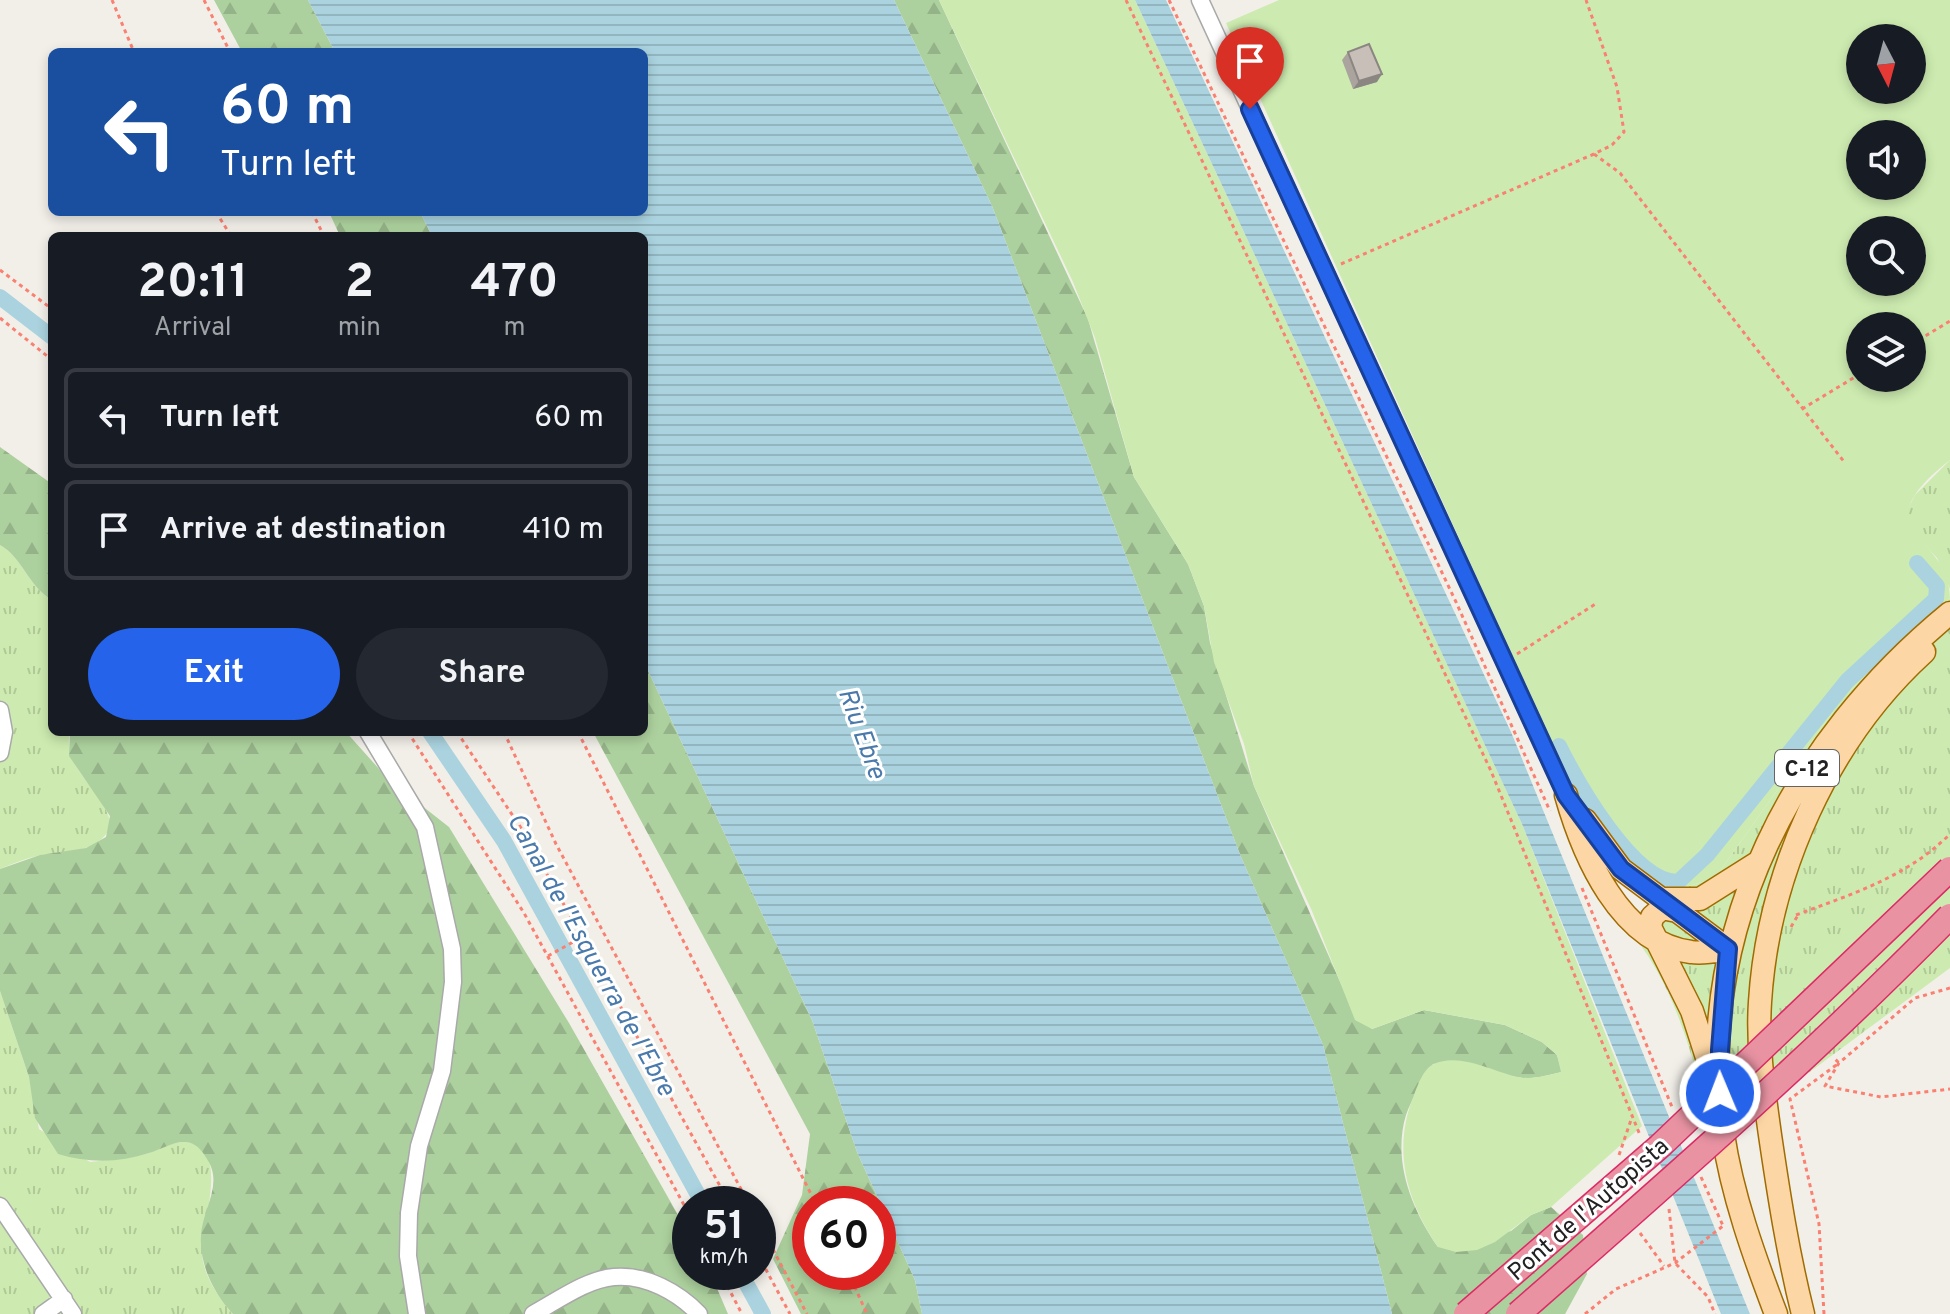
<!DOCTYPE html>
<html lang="en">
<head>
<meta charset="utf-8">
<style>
	body { margin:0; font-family:Overpass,sans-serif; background:#242831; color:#f1f3f6; height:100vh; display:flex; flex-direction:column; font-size:30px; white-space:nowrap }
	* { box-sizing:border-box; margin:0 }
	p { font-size:26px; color:#9ea1a6 }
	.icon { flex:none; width:44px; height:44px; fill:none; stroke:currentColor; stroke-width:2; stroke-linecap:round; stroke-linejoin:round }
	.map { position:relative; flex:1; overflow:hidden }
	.details { position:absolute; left:48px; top:232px; width:600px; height:504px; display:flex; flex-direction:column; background:#171b24; border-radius:12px; box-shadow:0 4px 12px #0003 }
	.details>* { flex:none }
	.guide { position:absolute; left:48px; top:48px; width:600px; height:168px; border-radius:12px; box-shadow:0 4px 12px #0003; background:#1a4fa0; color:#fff; overflow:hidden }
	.needle { width:52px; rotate:174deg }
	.fabs { position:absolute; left:1846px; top:24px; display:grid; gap:16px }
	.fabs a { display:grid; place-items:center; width:80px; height:80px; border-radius:50%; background:#171b24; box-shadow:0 4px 12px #0003; font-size:40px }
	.speed { position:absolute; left:672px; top:1186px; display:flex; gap:16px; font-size:40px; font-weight:700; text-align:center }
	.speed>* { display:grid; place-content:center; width:104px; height:104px; border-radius:50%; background:#171b24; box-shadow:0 4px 12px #0003; line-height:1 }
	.speed small { font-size:20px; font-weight:400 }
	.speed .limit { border:12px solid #d22; background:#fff; color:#111 }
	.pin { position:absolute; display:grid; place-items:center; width:68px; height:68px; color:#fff; margin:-82px -34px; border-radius:50% 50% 50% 0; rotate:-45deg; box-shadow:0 0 8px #0007 }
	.pin .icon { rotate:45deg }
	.me { position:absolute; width:88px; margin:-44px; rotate:359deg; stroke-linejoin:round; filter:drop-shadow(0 0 6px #0008) }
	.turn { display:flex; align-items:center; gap:28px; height:168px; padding:0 40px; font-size:36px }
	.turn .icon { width:104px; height:104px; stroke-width:2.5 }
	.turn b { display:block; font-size:56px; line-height:68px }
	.eta { display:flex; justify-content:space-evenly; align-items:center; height:136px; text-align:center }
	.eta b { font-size:48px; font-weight:700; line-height:56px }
	.primary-button { display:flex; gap:16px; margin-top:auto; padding:16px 40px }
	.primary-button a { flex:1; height:92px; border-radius:48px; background:#2563eb; color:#fff; font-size:32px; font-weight:700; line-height:92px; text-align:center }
	.primary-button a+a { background:#242831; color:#f1f3f6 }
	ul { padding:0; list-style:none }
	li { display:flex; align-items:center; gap:24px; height:100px; margin:0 16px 12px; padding:0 24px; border:4px solid #363941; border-radius:12px }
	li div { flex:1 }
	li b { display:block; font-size:30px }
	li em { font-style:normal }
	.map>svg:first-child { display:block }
	.grass { fill:url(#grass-tufts) }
	.forest { fill:url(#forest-firs); fill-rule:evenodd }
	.garden { fill:#cdebb0; fill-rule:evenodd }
	.water { fill:url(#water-rules) }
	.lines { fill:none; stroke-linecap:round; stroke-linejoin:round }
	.canal { stroke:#aad3df; stroke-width:16 }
	.minor-casing { stroke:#a9a9a9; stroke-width:19 }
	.major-casing { stroke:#a06b00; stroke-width:25 }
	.path { stroke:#fa8072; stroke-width:3; stroke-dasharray:4 4; stroke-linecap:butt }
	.minor { stroke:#fff; stroke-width:16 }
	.major { stroke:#fcd6a4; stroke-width:22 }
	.highway-bridge-casing { stroke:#dc2a67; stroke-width:27; stroke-linecap:butt }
	.highway-bridge { stroke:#e892a2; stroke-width:24 }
	.wall { fill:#aba49e }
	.shaded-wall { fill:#8b8681 }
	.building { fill:#c7bfb8; stroke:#8b8681; stroke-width:2 }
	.route-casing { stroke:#184099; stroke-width:20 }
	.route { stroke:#2563eb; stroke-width:14 }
	.labels { text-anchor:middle; stroke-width:6; stroke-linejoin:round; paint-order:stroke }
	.shield { fill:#fff; stroke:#646464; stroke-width:2 }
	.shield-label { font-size:22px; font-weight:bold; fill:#222 }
	.street-label { font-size:24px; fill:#222; stroke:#fff }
	.water-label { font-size:26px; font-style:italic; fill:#4a7aab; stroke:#fff }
</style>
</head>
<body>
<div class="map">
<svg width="1950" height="1314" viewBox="0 0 1950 1314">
	<defs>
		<pattern id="grass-tufts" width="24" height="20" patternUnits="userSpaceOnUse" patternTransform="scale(2)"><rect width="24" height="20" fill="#cdebb0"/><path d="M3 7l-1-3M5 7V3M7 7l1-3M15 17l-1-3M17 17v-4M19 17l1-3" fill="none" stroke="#b0c997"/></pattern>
		<pattern id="forest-firs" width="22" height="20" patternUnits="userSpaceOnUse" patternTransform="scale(2)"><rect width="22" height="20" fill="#add19e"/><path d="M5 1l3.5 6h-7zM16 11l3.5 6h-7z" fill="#95b388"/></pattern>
		<pattern id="water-rules" width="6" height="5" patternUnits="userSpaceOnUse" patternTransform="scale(2)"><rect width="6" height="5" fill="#aad3df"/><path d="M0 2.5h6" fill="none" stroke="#92b5bf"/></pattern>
	</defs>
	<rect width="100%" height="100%" fill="#f2efe9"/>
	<path class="grass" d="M1950,460v129l-13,-31 -27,-29 -3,-18 8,-16z
		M0,545c22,12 28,41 52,55v132h18c-9,37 37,60 41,94 -14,30 -47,23 -74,30 -13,3 -25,8 -37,13z
		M1950,598v370l-166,123 -66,62c-22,-79 -38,-169 -95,-229l50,-33 42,-13 129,-182z
		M0,991l29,86 10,52 51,33c18,-2 36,-4 54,-8 13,-2 27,-13 41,-12 48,1 15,86 17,113 2,21 17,44 31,59h-233z"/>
	<path class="forest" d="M214,0h94l27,52h-93z
		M894,0h45l149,319 46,158 54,87 16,42 6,37 44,143 95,216 23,27 52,-19 81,15 37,17 15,13 5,17c-13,3 -26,7 -39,6 -33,-3 -54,-19 -90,-14 -9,16 -21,34 -27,51 -14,46 6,95 32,132l73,-16 20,-16 20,-8 32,28 4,39 -22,40h-173l-69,-269 -82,-188 -249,-651z
		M329,212h91l12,24h-92z
		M0,447l52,37v116c-24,-14 -30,-43 -52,-55z
		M644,662l168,358 45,132 58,128 7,34h-121l-28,-55 29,-64 8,-61 -217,-402h51zM810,1204h68v68h-68z
		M70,732h276l43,48 60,47 120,196 121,213v36h20l18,42h-495c-19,-20 -34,-50 -32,-78 1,-27 23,-51 6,-77 -5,-9 -13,-18 -23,-17 -12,0 -24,8 -35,11 -30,10 -61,10 -91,1l-23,-36 -6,-41 -29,-86v-122l40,-14 46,-7 20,-11 4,-21 -41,-60z"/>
	<path class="garden" d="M939,0h196l387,824 120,302 -91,81 -20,8 -36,27 -18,8 -21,2 -18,-5c-32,-47 -46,-98 -24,-152 4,-10 9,-26 20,-31 25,-12 60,8 84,13 14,3 30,-2 43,-5l-4,-17 -15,-13 -37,-17 -81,-15 -52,19 -17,-9 -43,-109 -58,-125 -10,-42 -30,-82 -10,-56 -16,-42 -54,-87 -39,-139 -22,-56z
		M1279,0h671v460c-93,73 0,73 0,138l-106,98 -129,182 -42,13 -63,-48 -43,-66 -341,-754zM1860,38h52v52h-52zM1860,134h52v52h-52zM1860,230h52v52h-52zM1860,326h52v52h-52z"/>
	<path class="water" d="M308,0h586l98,206 249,651 82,188 69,269h-470l-7,-34 -58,-128 -45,-132 -168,-358v-426h-212l-12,-24h224v-160h-309z
		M1135,0h31l345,732 239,582h-29l-199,-490z"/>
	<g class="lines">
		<path class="canal" d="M0,297l52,40
			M430,732l74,109 199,363
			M1559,746c18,36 74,137 119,136l29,-27 140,-174 89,-82 1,-13 -20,-23
			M740,1272l23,42"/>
		<g class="minor-casing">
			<path id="minor" d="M1200,0l366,795
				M0,710l4,22 -4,21
				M368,732l57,95 27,122 1,33 -11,89 -23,75 -10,67 -1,43 9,58
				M0,1206l73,108
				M43,1314l21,-15
				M533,1314c24,-13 54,-35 81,-37 32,-3 65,16 85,37"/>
		</g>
		<g class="major-casing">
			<path id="major" d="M1566,795c17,60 54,148 125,157 13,2 25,-1 37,-3
				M1585,820l36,49 107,80
				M1662,899h38l57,-36
				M1682,912l-20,-4 -10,9 -2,10 42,84 20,62
				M1776,1314c-22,-58 -44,-119 -53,-180 -30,-205 72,-394 227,-521
				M1803,1314c-15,-60 -24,-118 -33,-179 -6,-44 -13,-88 -10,-133 8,-128 68,-263 164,-350"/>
		</g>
		<path class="path" d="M112,0l22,52
			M204,0l26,52
			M1126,0l365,771 149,364
			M1169,0l287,602 94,209
			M1594,154l26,19 225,290
			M216,212l15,24
			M312,212l12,24
			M1341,264l253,-110 18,-9 12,-13 -7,-45 -31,-87
			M0,270l52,39
			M0,318l52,42
			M1912,344l38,-23
			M1802,409l58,-35
			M1517,654l80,-51
			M408,732l116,181 166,303
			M457,732l66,99 207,373
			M504,732l52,112 193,360
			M578,732l238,472
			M1582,888l90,219
			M1796,915c56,-21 111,-38 154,-81
			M1791,927l7,-12
			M548,956l34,-19
			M1950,988l-35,10 -76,65 -14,23 56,11 69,-8
			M1619,1155l13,-38
			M1701,1177l23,51
			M1669,1209l6,54 33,34 7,17
			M758,1221l49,93
			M1640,1233l24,33
			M758,1255l32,59
			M720,1272l22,42
			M848,1272l19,42
			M1585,1314l31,-25 59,-26 48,-37
			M1824,1314l-5,-90 -29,-125 49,-36 -6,-6"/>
		<use href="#minor" class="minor"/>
		<use href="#major" class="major"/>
		<g class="highway-bridge-casing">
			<path id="highway-bridge" d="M1466,1314l194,-168 290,-277
				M1518,1314c147,-129 295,-258 432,-398"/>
		</g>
		<use href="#highway-bridge" class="highway-bridge"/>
	</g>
	<path class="wall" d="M1348,52l29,30 -24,7 -11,-29z"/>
	<path class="shaded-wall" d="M1382,74l-5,8 -24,7 6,-8z"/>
	<path class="building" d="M1369,44l13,30 -23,7 -11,-29z"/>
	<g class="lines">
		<g class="route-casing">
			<path id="route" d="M1250,109l316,686 55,74 107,80 -8,101v43"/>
		</g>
		<use href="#route" class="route"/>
	</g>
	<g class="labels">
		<rect class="shield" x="1775" y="750" width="64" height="36" rx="6"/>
		<g class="shield-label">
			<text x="1807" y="776">C-12</text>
		</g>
		<g class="street-label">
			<text transform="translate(1588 1209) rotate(-41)" y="8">Pont de l'Autopista</text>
		</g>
		<g class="water-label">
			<text transform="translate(863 733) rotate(70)" y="9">Riu Ebre</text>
			<text transform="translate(592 954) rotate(61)" y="9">Canal de l'Esquerra de l'Ebre</text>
		</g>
	</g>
</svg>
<div class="fabs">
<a><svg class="needle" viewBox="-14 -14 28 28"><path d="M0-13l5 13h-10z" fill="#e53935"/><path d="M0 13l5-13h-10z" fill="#9ea1a6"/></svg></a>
<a><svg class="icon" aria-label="sound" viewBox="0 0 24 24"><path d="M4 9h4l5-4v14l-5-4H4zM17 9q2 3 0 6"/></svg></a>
<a><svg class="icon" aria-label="search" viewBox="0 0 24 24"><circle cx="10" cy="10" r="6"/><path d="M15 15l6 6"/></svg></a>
<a><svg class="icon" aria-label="layers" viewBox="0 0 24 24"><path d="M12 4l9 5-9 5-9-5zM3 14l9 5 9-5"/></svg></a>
</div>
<div class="speed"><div>51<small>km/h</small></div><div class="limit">60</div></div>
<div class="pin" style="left:1250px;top:109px;background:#d93025"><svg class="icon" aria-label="arrive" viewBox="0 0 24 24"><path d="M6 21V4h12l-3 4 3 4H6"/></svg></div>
<svg class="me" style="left:1720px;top:1093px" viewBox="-20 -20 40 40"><circle r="17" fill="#2563eb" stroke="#fff" stroke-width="3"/><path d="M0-11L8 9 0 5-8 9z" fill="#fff"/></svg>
<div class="guide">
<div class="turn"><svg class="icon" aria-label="left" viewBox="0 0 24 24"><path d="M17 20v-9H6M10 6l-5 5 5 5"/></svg><div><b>60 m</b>Turn left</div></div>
</div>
<section class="details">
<div class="eta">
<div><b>20:11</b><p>Arrival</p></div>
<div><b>2</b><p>min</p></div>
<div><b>470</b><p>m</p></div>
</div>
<ul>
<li><svg class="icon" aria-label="left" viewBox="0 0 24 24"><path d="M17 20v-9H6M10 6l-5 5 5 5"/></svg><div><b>Turn left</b></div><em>60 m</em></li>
<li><svg class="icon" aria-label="arrive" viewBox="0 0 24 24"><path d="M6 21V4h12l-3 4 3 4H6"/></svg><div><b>Arrive at destination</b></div><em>410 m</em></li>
</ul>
<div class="primary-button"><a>Exit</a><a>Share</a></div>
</section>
</div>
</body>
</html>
